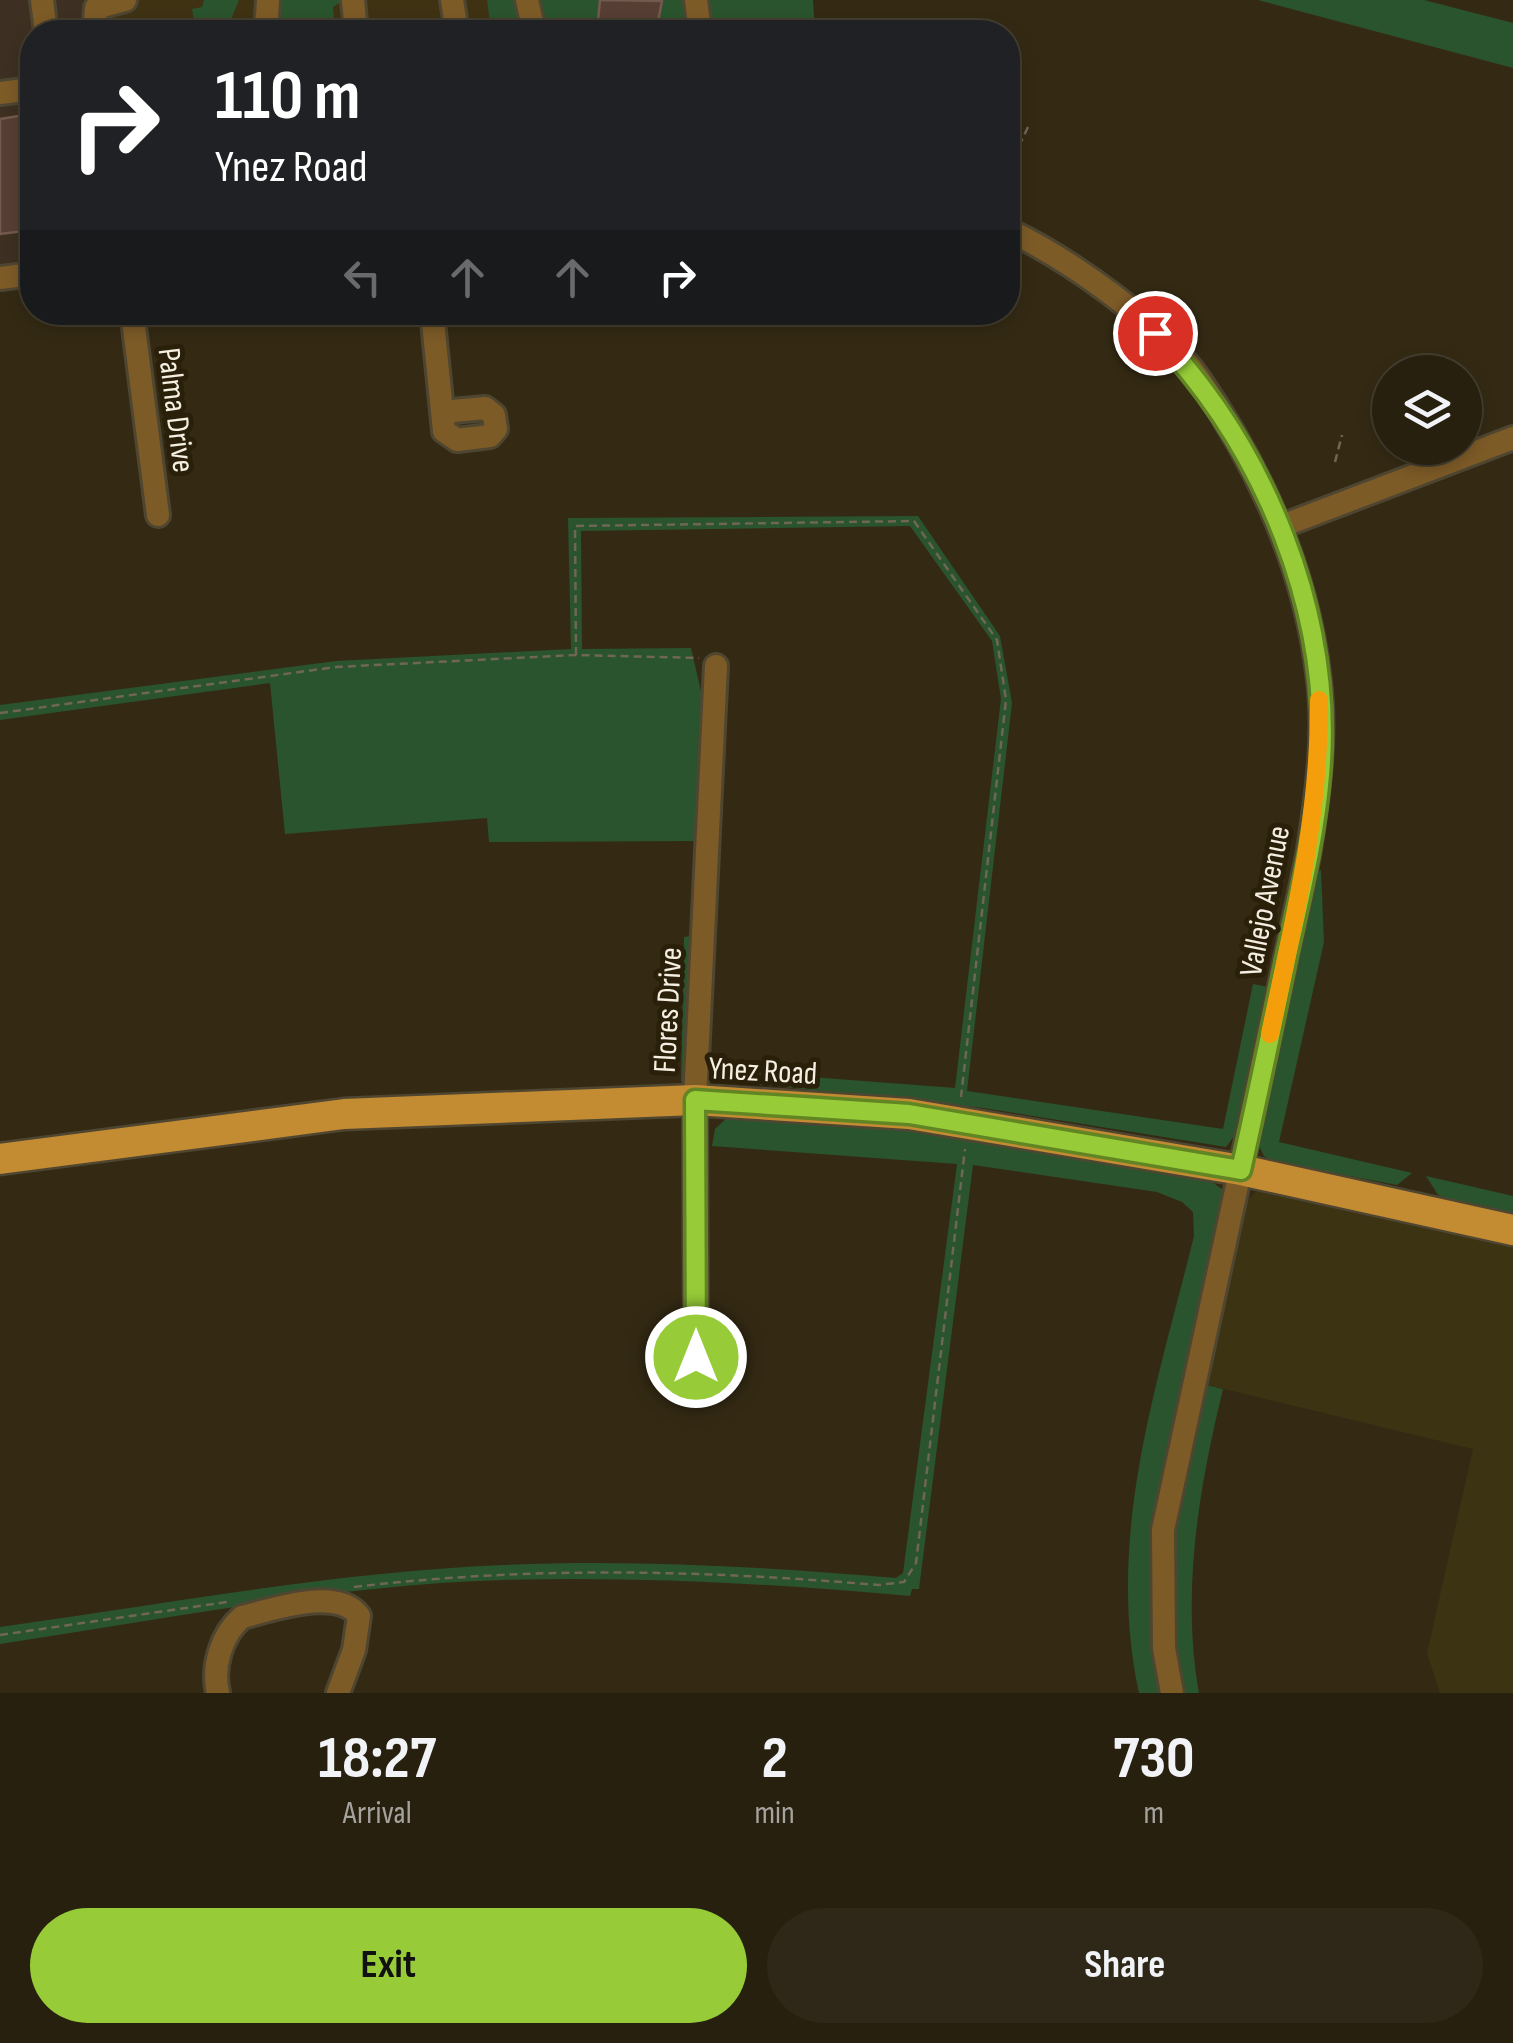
<!DOCTYPE html>
<html lang="en">
<head>
<meta charset="utf-8">
<style>
	body { margin:0; font-family:"Sofia Sans Condensed",sans-serif; background:#2f2818; color:#f1f3f6; height:100vh; display:flex; flex-direction:column; font-size:38px; white-space:nowrap }
	* { box-sizing:border-box; margin:0 }
	p { font-size:32px; color:#a4a39e }
	.icon { flex:none; width:55px; height:55px; fill:none; stroke:currentColor; stroke-width:2; stroke-linecap:round; stroke-linejoin:round }
	.map { position:relative; height:1693px; overflow:hidden }
	.panel { display:flex; flex-direction:column; background:#27200f; flex:1 }
	.panel>* { flex:none }
	.top-card { position:absolute; left:20px; top:20px; width:1000px; height:305px; border-radius:40px; box-shadow:0 5px 15px #0003,0 0 0 2px #433e2f; background:#202124; color:#fff; overflow:hidden }
	.buttons { position:absolute; left:1372px; top:355px; display:grid; gap:20px }
	.buttons a { display:grid; place-items:center; width:110px; height:110px; border-radius:50%; background:#27200f; box-shadow:0 5px 15px #0003,0 0 0 2px #433e2f; font-size:50px }
	.pin { position:absolute; display:grid; place-items:center; width:85px; height:85px; color:#fff; margin:-42px; border:5px solid #fff; border-radius:50%; box-shadow:0 2px 10px #0007 }
	.me { position:absolute; width:110px; margin:-55px; rotate:0deg; stroke-linejoin:round; filter:drop-shadow(0 0 8px #0008) }
	.turn { display:flex; align-items:center; gap:35px; height:210px; padding:0 30px; font-size:45px }
	.turn .icon { width:130px; height:130px; stroke-width:2.5 }
	.turn b { display:block; font-size:70px; line-height:85px }
	.lanes { display:flex; align-items:center; height:95px; padding:0 30px; background:#0003; justify-content:center; gap:50px; direction:ltr }
	.lanes .off { opacity:.35 }
	.eta { display:flex; justify-content:space-evenly; align-items:center; height:170px; text-align:center }
	.eta b { font-size:60px; font-weight:700; line-height:70px }
	.cta { display:flex; gap:20px; margin-top:auto; padding:20px 30px }
	.cta a { flex:1; height:115px; border-radius:60px; background:#97cc38; color:#111; font-size:40px; font-weight:700; line-height:115px; text-align:center }
	.cta a+a { background:#2f2818; color:#f1f3f6 }
	.map>svg:first-child { display:block }
	.commercial { fill:#3d3022 }
	.built { fill:#3e3213 }
	.green { fill:#2a542d }
	.sand { fill:#3b3312 }
	.building { fill:#573e34; stroke:#73594e; stroke-width:2.5 }
	.lines { fill:none; stroke-linecap:round; stroke-linejoin:round }
	.minor-casing { stroke:#4f4631; stroke-width:28 }
	.major-casing { stroke:#4f4631; stroke-width:35 }
	.path { stroke:#6f6653; stroke-width:2.5; stroke-dasharray:8 5; stroke-linecap:butt }
	.minor { stroke:#7d5b27; stroke-width:22 }
	.major { stroke:#c38b32; stroke-width:30 }
	.route-casing { stroke:#628524; stroke-width:25 }
	.route { stroke:#97cc38; stroke-width:18 }
	.slow { stroke:#f59e0b; stroke-width:18 }
	.labels { text-anchor:middle; stroke-width:10; stroke-linejoin:round; paint-order:stroke }
	.street-label { font-size:32px; fill:#f5efe1; stroke:#2a200a }
</style>
</head>
<body>
<div class="map">
<svg width="1513" height="1693" viewBox="0 0 1513 1693">
	<rect width="100%" height="100%" fill="#342a14"/>
	<path class="commercial" d="M0,0h84l4,32h-56v227l-32,5z"/>
	<path class="built" d="M84,0h403l4,32h-403z"/>
	<path class="green" d="M204,0h35l-12,29 -31,3 -4,-23 10,-2z
		M274,0h70l-11,7 2,25h-62z
		M487,0h326l2,32h-324z
		M1258,0h166l89,23v45z
		M918,516l82,120 12,67 -45,388 256,38 30,-145 15,3 -30,144 -12,16 -243,-39 -258,-27 -6,-11 236,18 46,-389 -9,-58 -82,-115 -329,5 1,118 109,-1 15,65 -18,362 -7,7 3,-145 7,-1 3,-95 -205,1 -2,-24 -202,16 -15,-151 -270,37v-15l336,-44 235,-12 -3,-131z
		M1321,870l3,72 -45,200 133,31 -15,12 -122,-23 -11,-6 -6,-12 57,-272z
		M731,1114l205,17 269,46 17,12 1,12 -54,252 -6,240h-24c-34,-156 18,-307 55,-457l-1,-24 -11,-10 -25,-10 -184,-27 -54,424h-7l-2,7c-136,-12 -270,-20 -407,-16 -168,5 -337,39 -503,64v-17c166,-23 335,-55 503,-62 132,-6 262,2 393,13l7,-5 54,-409 -245,-18 3,-17z
		M1426,1176l87,20v17l-67,-15 -8,-3z
		M1199,1383l24,6c-24,99 -42,202 -24,304h-18l-12,-78 1,-60z"/>
	<path class="sand" d="M1257,1191l256,56v446h-73l-13,-40 46,-204 -274,-66 42,-177z"/>
	<path class="building" d="M600,0l62,1 -6,31h-59z
		M31,114l1,116 -32,4v-115z"/>
	<g class="lines">
		<g class="minor-casing">
			<path id="minor" d="M42,0l4,32
				M353,0l3,32
				M452,0l5,32
				M527,0l7,32
				M696,0l4,32
				M94,32l2,-24 29,-8
				M266,32l2,-32
				M0,93l32,-4
				M1008,230c62,30 151,92 191,149 62,91 108,192 120,302 7,58 -2,117 -11,175l-145,674 1,118 8,45
				M0,278l32,-4
				M132,312l26,203
				M432,312l12,119 13,9 33,-4 6,-7 -2,-14 -9,-7 -43,4
				M1282,526l231,-88
				M696,1357l-1,-257 21,-434
				M218,1693c-6,-26 3,-58 24,-76 29,-7 95,-31 117,-1l-5,34 -16,43"/>
		</g>
		<g class="major-casing">
			<path id="major" d="M0,1159l344,-45 351,-14 214,14 332,56 272,60"/>
		</g>
		<path class="path" d="M1019,146l9,-19
			M1335,462l7,-27
			M576,655l-1,-129 339,-5 83,119 9,60 -45,397
			M0,713l336,-46 240,-12 123,3
			M354,1587c177,-21 346,-17 524,-2l26,-3 12,-19 49,-414
			M0,1635l227,-33"/>
		<use href="#minor" class="minor"/>
		<use href="#major" class="major"/>
	</g>
	<g class="lines">
		<g class="route-casing">
			<path id="route" d="M696,1357l-1,-257 214,14 332,56c16,-71 31,-143 46,-215 13,-59 28,-119 33,-180 14,-160 -55,-328 -165,-442"/>
		</g>
		<use href="#route" class="route"/>
		<path class="slow" d="M1270,1034c24,-114 50,-217 49,-334"/>
	</g>
	<g class="labels">
		<g class="street-label">
			<text transform="translate(177 410) rotate(83)" y="11">Palma Drive</text>
			<text transform="translate(1264 901) rotate(-79)" y="11">Vallejo Avenue</text>
			<text transform="translate(667 1010) rotate(-87)" y="11">Flores Drive</text>
			<text transform="translate(763 1070) rotate(3)" y="11">Ynez Road</text>
		</g>
	</g>
</svg>
<div class="buttons">
<a><svg class="icon" aria-label="layers" viewBox="0 0 24 24"><path d="M12 4l9 5-9 5-9-5zM3 14l9 5 9-5"/></svg></a>
</div>
<div class="pin" style="left:1155px;top:333px;background:#d93025"><svg class="icon" aria-label="arrive" viewBox="0 0 24 24"><path d="M6 21V4h12l-3 4 3 4H6"/></svg></div>
<svg class="me" style="left:696px;top:1357px" viewBox="-20 -20 40 40"><circle r="17" fill="#97cc38" stroke="#fff" stroke-width="3"/><path d="M0-11L8 9 0 5-8 9z" fill="#fff"/></svg>
<div class="top-card">
<div class="turn"><svg class="icon" aria-label="right" viewBox="0 0 24 24"><path d="M7 20v-9h11M14 6l5 5-5 5"/></svg><div><b>110 m</b>Ynez Road</div></div>
<div class="lanes"><svg class="icon off" aria-label="left" viewBox="0 0 24 24"><path d="M17 20v-9H6M10 6l-5 5 5 5"/></svg><svg class="icon off" aria-label="ahead" viewBox="0 0 24 24"><path d="M12 20V5M6 11l6-6 6 6"/></svg><svg class="icon off" aria-label="ahead" viewBox="0 0 24 24"><path d="M12 20V5M6 11l6-6 6 6"/></svg><svg class="icon" aria-label="right" viewBox="0 0 24 24"><path d="M7 20v-9h11M14 6l5 5-5 5"/></svg></div>
</div>
</div>
<section class="panel">
<div class="eta">
<div><b>18:27</b><p>Arrival</p></div>
<div><b>2</b><p>min</p></div>
<div><b>730</b><p>m</p></div>
</div>
<div class="cta"><a>Exit</a><a>Share</a></div>
</section>
</body>
</html>
